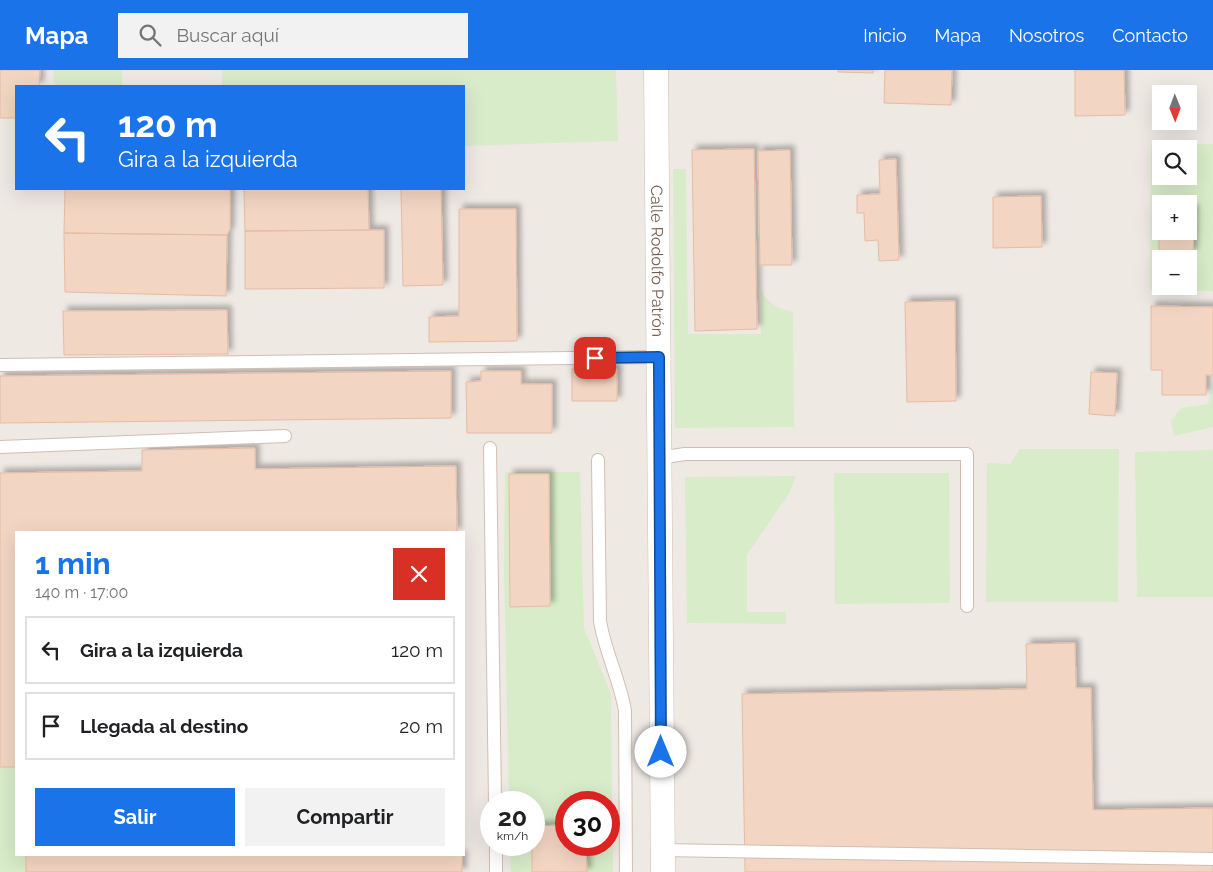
<!DOCTYPE html>
<html lang="es">
<head>
<meta charset="utf-8">
<style>
	body { margin:0; font-family:Raleway,sans-serif; background:#f2f2f2; color:#202124; height:100vh; display:flex; flex-direction:column; font-size:19px; white-space:nowrap }
	* { box-sizing:border-box; margin:0 }
	p { font-size:16px; color:#757577 }
	.icon { flex:none; width:28px; height:28px; fill:none; stroke:currentColor; stroke-width:2; stroke-linecap:round; stroke-linejoin:round }
	.map { position:relative; flex:1; overflow:hidden }
	.sheet { position:absolute; left:15px; top:461px; width:450px; height:325px; display:flex; flex-direction:column; background:#fff; border-radius:0px; box-shadow:0 5px 20px #0002 }
	.sheet>* { flex:none }
	.guide { position:absolute; left:15px; top:15px; width:450px; height:105px; border-radius:0px; box-shadow:0 5px 20px #0002; background:#1a73e8; color:#fff; overflow:hidden }
	.needle { width:32px; rotate:179deg }
	.buttons { position:absolute; left:1152px; top:15px; display:grid; gap:10px }
	.buttons a { display:grid; place-items:center; width:45px; height:45px; border-radius:0px; background:#fff; box-shadow:0 5px 20px #0002; font-size:25px }
	.speed { position:absolute; left:480px; top:721px; display:flex; gap:10px; font-size:25px; font-weight:700; text-align:center }
	.speed>* { display:grid; place-content:center; width:65px; height:65px; border-radius:50%; background:#fff; box-shadow:0 5px 20px #0002; line-height:1 }
	.speed small { font-size:12px; font-weight:400 }
	.speed .limit { border:8px solid #d22; background:#fff; color:#111 }
	.pin { position:absolute; display:grid; place-items:center; width:42px; height:42px; color:#fff; margin:-21px; border-radius:10px; box-shadow:0 2px 8px #0006 }
	.me { position:absolute; width:55px; margin:-28px; rotate:0deg; stroke-linejoin:round; filter:drop-shadow(0 0 4px #0008) }
	.turn { display:flex; align-items:center; gap:18px; height:105px; padding:0 20px; font-size:22px }
	.turn .icon { width:65px; height:65px; stroke-width:2.5 }
	.turn b { display:block; font-size:35px; line-height:42px }
	.round { display:grid; place-items:center; flex:none; width:52px; height:52px; border-radius:0px; background:#f2f2f2 }
	.summary { display:flex; align-items:center; justify-content:space-between; height:85px; padding:0 20px }
	h1 { font-size:30px; font-weight:700; line-height:38px; color:#1a73e8 }
	.cta { display:flex; gap:10px; margin-top:auto; padding:10px 20px }
	.cta a { flex:1; height:58px; border-radius:0px; background:#1a73e8; color:#fff; font-size:20px; font-weight:700; line-height:58px; text-align:center }
	.cta a+a { background:#f2f2f2; color:#202124 }
	ul { padding:0; list-style:none }
	li { display:flex; align-items:center; gap:15px; height:68px; margin:0 10px 8px; padding:0 10px; border:2px solid #e0e0e0; border-radius:0px }
	li div { flex:1 }
	li b { display:block; font-size:19px }
	li em { font-style:normal }
	header { display:flex; align-items:center; gap:30px; box-sizing:border-box; height:70px; padding:0 25px; background:#1a73e8; color:#fff }
	header strong { font-size:24px }
	nav { display:flex; gap:28px; margin-inline-start:auto; font-size:18px }
	.search { width:350px; height:45px; background:#f2f2f2; display:flex; align-items:center; gap:12px; box-sizing:border-box; padding:0 18px; border-radius:0px; color:#757577; font-size:19px }
	.map>svg:first-child { display:block }
	.industrial { fill:#efe9e4; fill-rule:evenodd }
	.green { fill:#d8ecc9; fill-rule:evenodd }
	.building { fill:#f3d5c3; stroke:#e6bba3; filter:url(#shadow) }
	.lines { fill:none; stroke-linecap:round; stroke-linejoin:round }
	.lane-casing { stroke:#d1beb0; stroke-width:14 }
	.street-casing { stroke:#d1beb0; stroke-width:25 }
	.lane { stroke:#fff; stroke-width:12 }
	.street { stroke:#fff; stroke-width:24 }
	.route-casing { stroke:#114b97; stroke-width:12 }
	.route { stroke:#1a73e8; stroke-width:9 }
	.labels { text-anchor:middle; stroke-width:4; stroke-linejoin:round; paint-order:stroke }
	.street-label { font-size:16px; fill:#7a5c4d; stroke:#fffaf3 }
</style>
</head>
<body>
<header>
<strong>Mapa</strong>
<div class="search"><svg class="icon" aria-label="search" viewBox="0 0 24 24"><circle cx="10" cy="10" r="6"/><path d="M15 15l6 6"/></svg>Buscar aquí</div>
<nav><a>Inicio</a><a>Mapa</a><a>Nosotros</a><a>Contacto</a></nav>
</header>
<div class="map">
<svg width="1213" height="802" viewBox="0 0 1213 802">
	<defs>
		<filter id="shadow"><feDropShadow dx="4.5" dy="-4.5" stdDeviation="2.5" flood-color="#0004"/></filter>
	</defs>
	<rect width="100%" height="100%" fill="#fdf6ec"/>
	<path class="industrial" d="M0,0h1213v802h-1213zM16,16h448v103h-448zM1161,24h28v27h-28zM1161,79h28v27h-28zM1161,134h28v27h-28zM1161,189h28v27h-28zM16,462h448v323h-448zM491,732h43v43h-43zM566,732h43v43h-43z"/>
	<path class="green" d="M53,0h69v16h-68z
		M222,0h394l2,71 -154,5v-60h-242z
		M1151,74h62v147l-63,-1zM1161,79h28v27h-28zM1161,134h28v27h-28zM1161,189h28v27h-28z
		M673,99h13l2,165h73v-43c10,14 15,17 32,21l1,115 -119,1z
		M1213,310v47l-39,9 -3,-15 10,-13 27,-4z
		M1020,379h99l-1,153h-132l1,-139 23,1z
		M1213,380v147h-76l-2,-145z
		M505,402h75l4,156 27,66 2,178h-102l-1,-27h24v-43h-25l-5,-232zM566,732h43v43h-43z
		M834,403h115l1,130 -115,1z
		M796,406l-6,16 -43,63v57h39v12l-99,-1 -2,-146z
		M0,696h16v89h10v17h-26z"/>
	<path class="building" d="M0,0h40l-1,16h-23v32h-16z
		M838,0h35v3l-35,-1z
		M885,0h67l-1,35 -67,-2z
		M1075,0h49l1,45 -50,1z
		M754,79l3,180 -62,2 -3,-181z
		M790,80l2,115h-32l-2,-114z
		M896,89l3,101 -20,1 -1,-21 -13,1 -1,-28h-7v-18l23,-1 -1,-34z
		M65,119h165v40l-3,6 -163,-2z
		M244,119h124l1,41 -124,1z
		M401,119h40l2,96 -40,1z
		M1041,126l1,51 -49,1v-51z
		M459,139h57l1,132 -88,1v-25l30,-1z
		M1159,139h2v22h28v-22h5l-1,44h-34z
		M384,160v58l-139,1v-58z
		M64,163l163,2 -1,61 -161,-4z
		M955,231l1,100 -49,1 -2,-100z
		M1151,236l62,1v68h-7v20h-44v-25h-11z
		M227,240l1,44 -164,1 -1,-44z
		M572,299h45v32h-45z
		M451,301v47l-451,5v-47z
		M481,301h40v13h31v49h-85l-1,-51 15,-1z
		M1091,302l26,1 -2,43 -26,-2z
		M255,378v21l201,-3 1,66h-441v235h-16v-294l142,-2v-21z
		M509,404h40l1,132 -40,1z
		M1075,573l1,45h15l2,122 120,-2v64h-468l-3,-178 285,-5 -1,-45z
		M566,755v20h20l1,27h-55v-27h2v-19z
		M26,785h436v17h-436z"/>
	<g class="lines">
		<g class="lane-casing">
			<path id="lane" d="M0,295l659,-8
				M0,377l285,-11
				M490,378l5,354
				M659,388l26,-4h282v152
				M598,390l2,161c5,31 20,59 25,90l1,161
				M496,775v27
				M662,780l551,9"/>
		</g>
		<g class="street-casing">
			<g id="street">
				<path id="s1" d="M656,0l7,802"/>
			</g>
		</g>
		<use href="#lane" class="lane"/>
		<use href="#street" class="street"/>
	</g>
	<g class="lines">
		<g class="route-casing">
			<path id="route" d="M595,288l64,-1 2,395"/>
		</g>
		<use href="#route" class="route"/>
	</g>
	<g class="labels">
		<g class="street-label">
			<text dy="6" stroke="none"><textPath href="#s1" startOffset="191">Calle Rodolfo Patrón</textPath></text>
		</g>
	</g>
</svg>
<div class="buttons">
<a><svg class="needle" viewBox="-14 -14 28 28"><path d="M0-13l5 13h-10z" fill="#e53935"/><path d="M0 13l5-13h-10z" fill="#757577"/></svg></a>
<a><svg class="icon" aria-label="search" viewBox="0 0 24 24"><circle cx="10" cy="10" r="6"/><path d="M15 15l6 6"/></svg></a>
<a>+</a>
<a>−</a>
</div>
<div class="speed"><div>20<small>km/h</small></div><div class="limit">30</div></div>
<div class="pin" style="left:595px;top:288px;background:#d93025"><svg class="icon" aria-label="arrive" viewBox="0 0 24 24"><path d="M6 21V4h12l-3 4 3 4H6"/></svg></div>
<svg class="me" style="left:661px;top:682px" viewBox="-20 -20 40 40"><circle r="19" fill="#fff"/><path d="M0-13L10 11 0 6-10 11z" fill="#1a73e8"/></svg>
<div class="guide">
<div class="turn"><svg class="icon" aria-label="left" viewBox="0 0 24 24"><path d="M17 20v-9H6M10 6l-5 5 5 5"/></svg><div><b>120 m</b>Gira a la izquierda</div></div>
</div>
<section class="sheet">
<div class="summary"><div><h1>1 min</h1><p>140 m · 17:00</p></div><a class="round" style="background:#d93025;color:#fff"><svg class="icon" aria-label="close" viewBox="0 0 24 24"><path d="M6 6l12 12M18 6L6 18"/></svg></a></div>
<ul>
<li><svg class="icon" aria-label="left" viewBox="0 0 24 24"><path d="M17 20v-9H6M10 6l-5 5 5 5"/></svg><div><b>Gira a la izquierda</b></div><em>120 m</em></li>
<li><svg class="icon" aria-label="arrive" viewBox="0 0 24 24"><path d="M6 21V4h12l-3 4 3 4H6"/></svg><div><b>Llegada al destino</b></div><em>20 m</em></li>
</ul>
<div class="cta"><a>Salir</a><a>Compartir</a></div>
</section>
</div>
</body>
</html>
